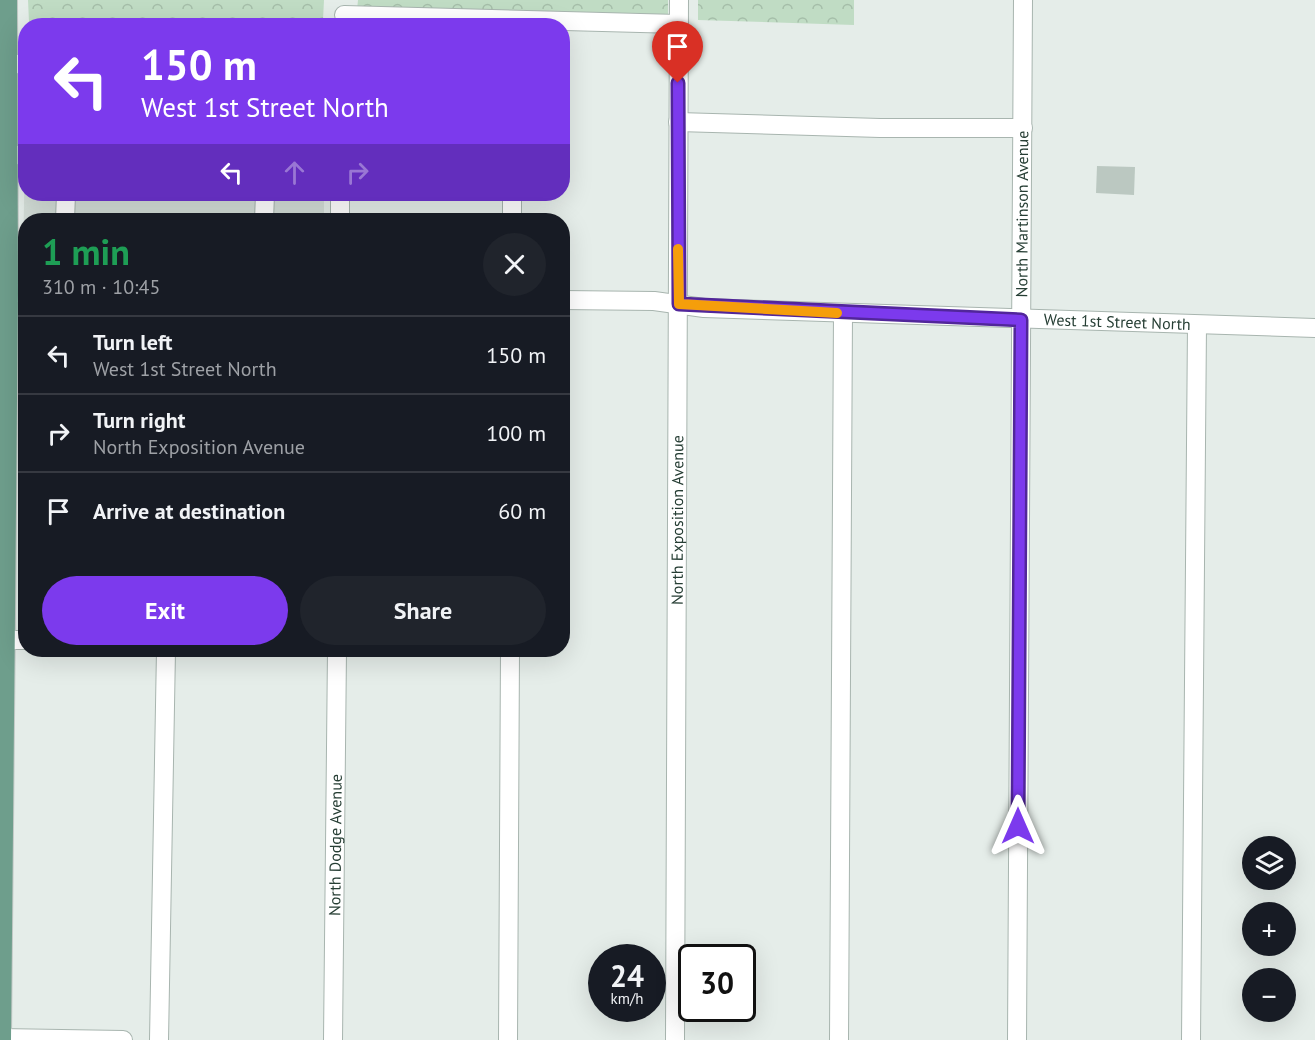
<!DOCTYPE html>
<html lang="en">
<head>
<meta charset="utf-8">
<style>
	body { margin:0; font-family:"PT Sans",sans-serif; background:#20242c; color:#f1f3f6; height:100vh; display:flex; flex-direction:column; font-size:22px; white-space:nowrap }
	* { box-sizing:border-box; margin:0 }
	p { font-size:20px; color:#9ea1a6 }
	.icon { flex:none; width:33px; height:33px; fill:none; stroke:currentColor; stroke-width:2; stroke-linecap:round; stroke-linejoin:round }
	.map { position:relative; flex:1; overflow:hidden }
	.side { position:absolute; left:18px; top:213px; width:552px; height:444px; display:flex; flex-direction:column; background:#171b24; border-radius:24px; box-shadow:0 6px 24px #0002 }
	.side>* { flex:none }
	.top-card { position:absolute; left:18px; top:18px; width:552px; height:183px; border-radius:24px; box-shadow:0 6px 24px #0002; background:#7c3aed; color:#fff; overflow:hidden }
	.buttons { position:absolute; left:1242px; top:836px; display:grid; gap:12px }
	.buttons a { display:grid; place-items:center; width:54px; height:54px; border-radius:50%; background:#171b24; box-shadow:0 6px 24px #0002; font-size:30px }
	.speed { position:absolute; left:588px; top:944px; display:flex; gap:12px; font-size:30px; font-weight:700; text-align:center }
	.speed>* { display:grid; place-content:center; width:78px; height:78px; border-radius:50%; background:#171b24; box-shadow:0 6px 24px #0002; line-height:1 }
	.speed small { font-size:15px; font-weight:400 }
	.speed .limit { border:3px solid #111; border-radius:9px; background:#fff; color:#111 }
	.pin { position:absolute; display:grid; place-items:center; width:51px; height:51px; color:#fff; margin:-62px -26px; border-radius:50% 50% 50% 0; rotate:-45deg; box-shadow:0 0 6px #0007 }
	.pin .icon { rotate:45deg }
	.me { position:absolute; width:66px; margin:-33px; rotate:0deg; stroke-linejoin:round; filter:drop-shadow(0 0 4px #0008) }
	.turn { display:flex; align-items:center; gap:21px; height:126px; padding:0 24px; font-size:27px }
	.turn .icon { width:78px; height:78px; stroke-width:2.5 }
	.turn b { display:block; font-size:42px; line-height:51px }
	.lanes { display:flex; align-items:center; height:57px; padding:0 24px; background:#0003; justify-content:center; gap:30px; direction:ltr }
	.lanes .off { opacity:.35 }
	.round { display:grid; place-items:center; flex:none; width:63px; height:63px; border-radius:32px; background:#20242c }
	.overview { display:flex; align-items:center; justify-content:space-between; height:102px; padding:0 24px }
	h1 { font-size:36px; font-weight:700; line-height:45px; color:#1e9e55 }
	.cta { display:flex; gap:12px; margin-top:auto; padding:12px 24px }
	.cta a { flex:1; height:69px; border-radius:36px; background:#7c3aed; color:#fff; font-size:24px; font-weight:700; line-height:69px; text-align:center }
	.cta a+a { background:#20242c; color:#f1f3f6 }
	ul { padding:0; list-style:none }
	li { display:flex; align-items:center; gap:18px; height:78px; padding:0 24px; border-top:2px solid #363941 }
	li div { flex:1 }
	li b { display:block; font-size:22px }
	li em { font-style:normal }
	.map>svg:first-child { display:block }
	.built { fill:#d3ddd7 }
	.park { fill:url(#park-crowns) }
	.building { fill:#bbc8c1 }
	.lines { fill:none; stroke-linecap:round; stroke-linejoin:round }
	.minor-casing { stroke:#a8b5af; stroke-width:20 }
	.major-casing { stroke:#c2c9c6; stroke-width:20 }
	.minor { stroke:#fff; stroke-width:18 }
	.major { stroke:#6e9e8c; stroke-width:18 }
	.route-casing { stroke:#51269a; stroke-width:15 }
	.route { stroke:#7c3aed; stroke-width:10 }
	.slow { stroke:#f59e0b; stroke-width:10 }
	.labels { text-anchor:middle; stroke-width:4.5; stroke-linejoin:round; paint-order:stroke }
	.street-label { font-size:16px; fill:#263e34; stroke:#f6faf7 }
</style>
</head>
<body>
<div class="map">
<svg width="1315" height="1040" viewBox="0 0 1315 1040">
	<defs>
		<pattern id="park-crowns" width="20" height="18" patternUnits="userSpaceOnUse" patternTransform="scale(1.5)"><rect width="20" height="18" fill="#c0dcc4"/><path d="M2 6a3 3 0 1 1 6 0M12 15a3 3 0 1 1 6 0" fill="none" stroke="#a5bea9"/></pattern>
	</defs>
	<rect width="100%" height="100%" fill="#e5ede9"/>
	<path class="built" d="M323,20v6h-294v-4z
		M25,147l1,47h298v26h-298l-1,47 -2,-5z"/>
	<path class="park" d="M28,0h296l-1,20 -294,2z
		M358,0h310v19l-311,-9z
		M698,0h156v25l-156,-5z"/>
	<path class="building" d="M1097,166l38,1 -1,28 -38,-2z"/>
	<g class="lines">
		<g class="minor-casing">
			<g id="minor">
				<path d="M344,15l334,9"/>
				<path d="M8,63l18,2"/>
				<path d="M678,122l202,6h143"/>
				<path d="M8,154l18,2"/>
				<path d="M65,220l1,-26"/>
				<path d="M264,220l1,-26"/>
				<path d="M340,220v-26"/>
				<path d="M512,220v-26"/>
				<path d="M9,293h17"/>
				<path id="s1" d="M562,300l92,1 50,7 611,20"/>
				<path d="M7,640h19"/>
				<path d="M0,1038l123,2"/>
				<path d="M159,1040l7,-390"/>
				<path id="s2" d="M333,1040l4,-390"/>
				<path d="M508,1040l2,-390"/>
				<path id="s3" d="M675,1040l4,-1040"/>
				<path d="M839,1040l4,-727"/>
				<path id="s4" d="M1017,1040l6,-1040"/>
				<path d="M1191,1040l6,-715"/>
			</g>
		</g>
		<g class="major-casing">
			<path id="major" d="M2,1040l7,-747 -1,-293"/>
		</g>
		<use href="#minor" class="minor"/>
		<use href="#major" class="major"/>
	</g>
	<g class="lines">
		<g class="route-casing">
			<path id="route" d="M678,83l1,221 342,16 -3,506"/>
		</g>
		<use href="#route" class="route"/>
		<path class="slow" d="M678,249l1,55 158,9"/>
	</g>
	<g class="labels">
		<g class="street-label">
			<text dy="6" stroke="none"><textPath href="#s4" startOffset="826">North Martinson Avenue</textPath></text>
			<text dy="6" stroke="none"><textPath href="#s1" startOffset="556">West 1st Street North</textPath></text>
			<text dy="6" stroke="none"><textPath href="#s3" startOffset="520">North Exposition Avenue</textPath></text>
			<text dy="6" stroke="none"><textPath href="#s2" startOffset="195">North Dodge Avenue</textPath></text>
		</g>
	</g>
</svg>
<div class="buttons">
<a><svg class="icon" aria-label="layers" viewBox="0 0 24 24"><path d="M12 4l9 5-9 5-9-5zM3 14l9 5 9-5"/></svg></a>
<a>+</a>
<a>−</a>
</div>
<div class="speed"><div>24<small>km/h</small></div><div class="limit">30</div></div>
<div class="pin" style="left:678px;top:83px;background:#d93025"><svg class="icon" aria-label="arrive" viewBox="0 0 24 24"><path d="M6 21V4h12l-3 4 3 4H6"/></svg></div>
<svg class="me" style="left:1018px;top:826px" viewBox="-20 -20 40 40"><path d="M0-17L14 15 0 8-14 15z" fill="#7c3aed" stroke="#fff" stroke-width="4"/></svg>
<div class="top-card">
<div class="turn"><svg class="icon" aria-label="left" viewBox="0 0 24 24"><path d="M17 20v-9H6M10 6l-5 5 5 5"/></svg><div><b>150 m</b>West 1st Street North</div></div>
<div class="lanes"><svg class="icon" aria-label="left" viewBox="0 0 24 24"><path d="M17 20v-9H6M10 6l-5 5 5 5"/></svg><svg class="icon off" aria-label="ahead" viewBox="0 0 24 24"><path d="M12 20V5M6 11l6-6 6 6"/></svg><svg class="icon off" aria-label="right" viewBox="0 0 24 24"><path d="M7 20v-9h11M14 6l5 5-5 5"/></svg></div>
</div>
<section class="side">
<div class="overview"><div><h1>1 min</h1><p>310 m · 10:45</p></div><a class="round"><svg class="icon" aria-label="close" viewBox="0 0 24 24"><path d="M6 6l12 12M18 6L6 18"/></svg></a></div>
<ul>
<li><svg class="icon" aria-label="left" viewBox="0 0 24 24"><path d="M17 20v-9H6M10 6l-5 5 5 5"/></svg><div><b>Turn left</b><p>West 1st Street North</p></div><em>150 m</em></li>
<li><svg class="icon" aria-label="right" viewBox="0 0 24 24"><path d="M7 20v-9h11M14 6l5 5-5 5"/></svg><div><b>Turn right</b><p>North Exposition Avenue</p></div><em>100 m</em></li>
<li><svg class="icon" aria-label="arrive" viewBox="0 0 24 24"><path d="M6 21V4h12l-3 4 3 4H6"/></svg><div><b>Arrive at destination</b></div><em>60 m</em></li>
</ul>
<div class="cta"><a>Exit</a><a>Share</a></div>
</section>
</div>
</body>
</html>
